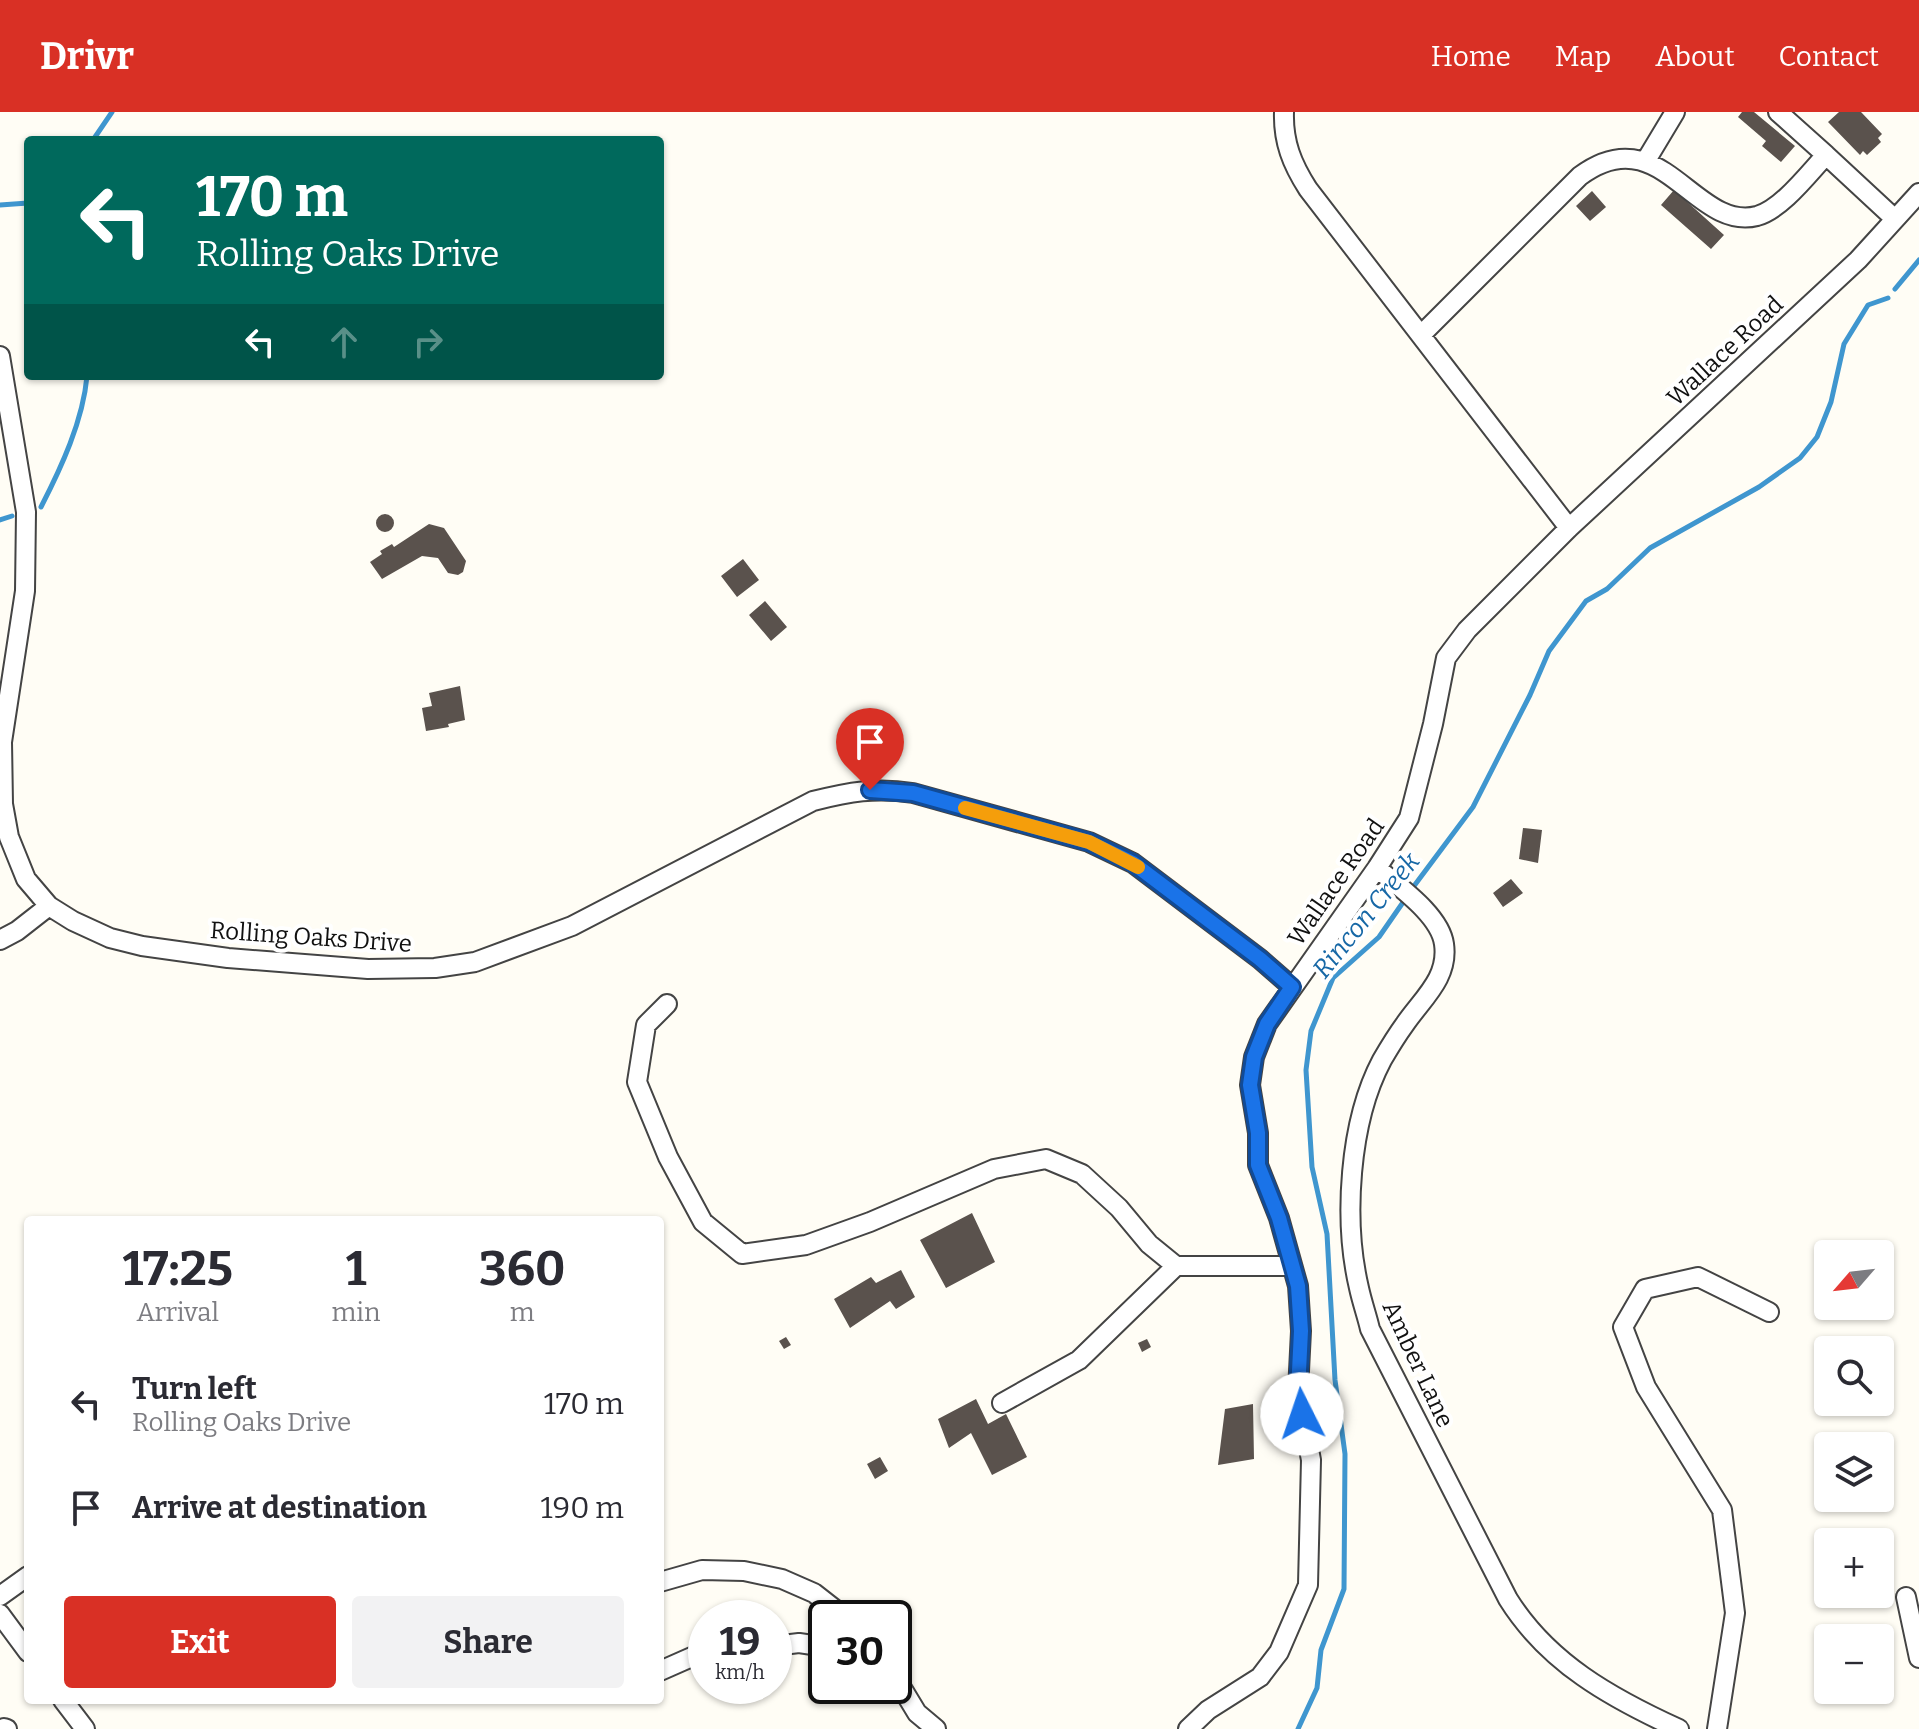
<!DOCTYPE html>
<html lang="en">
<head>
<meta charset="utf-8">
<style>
	body { margin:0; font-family:Bitter,serif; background:#f2f2f3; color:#2b2b33; height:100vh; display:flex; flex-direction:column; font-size:30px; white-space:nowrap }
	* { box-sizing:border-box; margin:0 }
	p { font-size:26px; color:#7c7c81 }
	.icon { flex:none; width:44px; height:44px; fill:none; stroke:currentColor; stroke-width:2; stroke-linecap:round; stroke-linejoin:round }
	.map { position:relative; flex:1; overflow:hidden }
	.side { position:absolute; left:24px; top:1104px; width:640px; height:488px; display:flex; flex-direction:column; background:#fff; border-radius:8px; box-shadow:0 2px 6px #0004 }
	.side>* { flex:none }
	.guide { position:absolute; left:24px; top:24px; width:640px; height:244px; border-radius:8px; box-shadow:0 2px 6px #0004; background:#00695c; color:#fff; overflow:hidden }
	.needle { width:52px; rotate:242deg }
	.buttons { position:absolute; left:1814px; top:1128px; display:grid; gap:16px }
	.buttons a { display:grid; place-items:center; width:80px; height:80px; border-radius:8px; background:#fff; box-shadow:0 2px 6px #0004; font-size:40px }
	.speed { position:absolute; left:688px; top:1488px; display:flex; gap:16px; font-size:40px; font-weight:700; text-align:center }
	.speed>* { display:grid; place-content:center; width:104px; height:104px; border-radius:50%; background:#fff; box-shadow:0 2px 6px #0004; line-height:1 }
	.speed small { font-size:20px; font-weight:400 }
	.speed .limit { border:4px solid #111; border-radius:12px; background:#fff; color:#111 }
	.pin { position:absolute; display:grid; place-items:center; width:68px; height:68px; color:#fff; margin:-82px -34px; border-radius:50% 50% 50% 0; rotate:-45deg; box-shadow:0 0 8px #0007 }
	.pin .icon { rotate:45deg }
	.me { position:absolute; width:88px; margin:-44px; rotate:356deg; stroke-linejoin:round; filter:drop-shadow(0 0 6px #0008) }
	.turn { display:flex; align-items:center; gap:28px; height:168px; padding:0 40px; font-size:36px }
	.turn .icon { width:104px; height:104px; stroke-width:2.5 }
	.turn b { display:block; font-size:56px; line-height:68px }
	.lanes { display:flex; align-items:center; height:76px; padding:0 40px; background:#0003; justify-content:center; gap:40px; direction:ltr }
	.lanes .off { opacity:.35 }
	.eta { display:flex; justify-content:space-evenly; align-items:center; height:136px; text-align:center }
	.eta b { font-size:48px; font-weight:700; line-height:56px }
	.primary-button { display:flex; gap:16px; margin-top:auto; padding:16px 40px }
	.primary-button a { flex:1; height:92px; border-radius:8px; background:#d93025; color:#fff; font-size:32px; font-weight:700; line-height:92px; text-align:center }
	.primary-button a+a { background:#f2f2f3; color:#2b2b33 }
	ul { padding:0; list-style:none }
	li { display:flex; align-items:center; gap:24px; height:104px; padding:0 40px }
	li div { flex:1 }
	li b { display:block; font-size:30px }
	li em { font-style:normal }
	header { display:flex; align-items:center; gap:48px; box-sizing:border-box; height:112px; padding:0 40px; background:#d93025; color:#fff }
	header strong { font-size:38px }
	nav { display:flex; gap:44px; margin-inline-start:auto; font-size:28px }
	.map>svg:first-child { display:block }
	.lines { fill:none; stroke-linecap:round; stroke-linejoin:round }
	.stream { stroke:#3f96cf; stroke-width:5 }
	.building { fill:#5a524d }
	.minor-casing { stroke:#444; stroke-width:22 }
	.minor { stroke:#fff; stroke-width:18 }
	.route-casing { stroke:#114b97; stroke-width:20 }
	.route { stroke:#1a73e8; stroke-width:14 }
	.slow { stroke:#f59e0b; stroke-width:14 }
	.labels { text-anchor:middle; stroke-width:8; stroke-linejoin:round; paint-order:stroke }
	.street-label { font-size:24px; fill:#111; stroke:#fff }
	.water-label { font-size:26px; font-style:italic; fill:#1768a6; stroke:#fff }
</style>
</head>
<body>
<header>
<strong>Drivr</strong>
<nav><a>Home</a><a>Map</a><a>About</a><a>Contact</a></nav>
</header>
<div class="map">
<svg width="1919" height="1617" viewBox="0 0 1919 1617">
	<rect width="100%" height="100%" fill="#fffdf5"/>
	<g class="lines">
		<path class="stream" d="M93,28l19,-28
			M0,93l28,-2
			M1895,177l24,-29
			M41,395c20,-39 42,-86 46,-131
			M0,408l12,-4
			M1411,778l62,-83 57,-112 19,-44 37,-50 21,-12 43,-41 109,-61 41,-29 17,-21 14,-35 13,-58 24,-39 20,-7
			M1298,1617l19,-41 4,-38 23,-61 1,-135 -10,-74 -8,-146 -15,-67 -6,-97 5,-39 22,-53 46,-41 27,-39"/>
	</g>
	<path class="building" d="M1742,0h12l41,34 -14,16 -19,-16 4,-5 -28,-24z
		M1839,0h22l21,22 -4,4 3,4 -14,13 -4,-4 -3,4 -32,-33z
		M1674,78l50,45 -13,14 -50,-44z
		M1592,79l14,16 -16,14 -14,-15z
		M376 411a9 9 0 1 1 18 0a9 9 0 1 1-18 0Z
		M429,412l15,4 22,33 -3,11 -5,3 -10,-2 -10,-15 -16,-2 -40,23 -12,-17 12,-8 -2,-3 12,-7 2,3z
		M743,447l16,21 -22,17 -16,-21z
		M765,489l22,26 -16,14 -22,-26z
		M460,574l5,34 -17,4 1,3 -23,4 -4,-23 10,-2 -3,-13z
		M1523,716l19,2 -4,33 -19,-4z
		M1511,767l12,14 -20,14 -10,-14z
		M972,1101l23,49 -49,26 -26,-48z
		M901,1158l14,27 -19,12 -6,-8 -40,27 -16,-29 37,-22 5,6z
		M786,1225l5,8 -7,4 -5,-8z
		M1147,1227l4,8 -9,5 -4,-9z
		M976,1287l12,25 18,-10 21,43 -35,18 -21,-42 -22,15 -11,-29z
		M1253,1292l1,55 -36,6 7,-56z
		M880,1345l8,14 -13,8 -8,-15z"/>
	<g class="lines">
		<g class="minor-casing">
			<path id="minor" d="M1284,0c-1,30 8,52 24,77l261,339
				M1826,43l69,64
				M1645,50l30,-50
				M1421,223l159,-159c81,-60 114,56 177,40 25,-7 52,-43 69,-61l-48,-43
				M0,244l26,156 -1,79 -23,151 1,62 6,33 17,42 23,27 24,15 37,17 32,8 86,12 140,11 67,-1 40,-6 97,-36 241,-125c36,-9 62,-14 100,-8l176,49 44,21 127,96 32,28
				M1377,756c22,19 63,47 67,76 5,34 -22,55 -39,80 -8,11 -16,24 -23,36 -33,62 -39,160 -23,228 3,14 8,28 11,41l138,270c40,64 103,99 171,130
				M0,828l17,-9 32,-25
				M667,892l-21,21 -9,57 31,75 35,65 39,32 64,-9 64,-23 124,-53 52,-10 36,15 37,34 30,36 27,22h116
				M1002,1291l77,-43 97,-94
				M660,1470l42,-12 42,1 38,8 32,14 32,25
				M0,1484l28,-20
				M1906,1485l13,61
				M0,1502l28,38
				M774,1534l25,-3 27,4
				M660,1559l34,-15 12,-2
				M894,1563l23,38 19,16
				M63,1588l22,29
				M4,1616l3,1
				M1188,1617l20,-19 52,-33 19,-25 29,-67 3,-125 -13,-69 3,-60 -3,-45 -19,-68 -21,-53v-32l-8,-48 4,-28 13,-33 110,-156 32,-50 24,-94 13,-66 21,-28 102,-102 289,-268 61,-67
				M1717,1617l18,-116 -13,-103 -76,-123 -23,-60 22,-38 53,-12 71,35"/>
		</g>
		<use href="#minor" class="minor"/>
	</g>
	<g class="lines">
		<g class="route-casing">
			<path id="route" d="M870,678l43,3 176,49 44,21 127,96 32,28 -25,37 -13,33 -4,28 8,48v32l21,53 19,68 3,45 -3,60 4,23"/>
		</g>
		<use href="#route" class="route"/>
		<path class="slow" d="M965,696l124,34 49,25"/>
	</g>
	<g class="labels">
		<g class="street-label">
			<text transform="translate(1725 239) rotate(-43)" y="8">Wallace Road</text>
			<text transform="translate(1336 770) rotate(-55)" y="8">Wallace Road</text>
			<text transform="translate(311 825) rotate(4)" y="8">Rolling Oaks Drive</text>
			<text transform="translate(1418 1252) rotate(65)" y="8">Amber Lane</text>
		</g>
		<g class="water-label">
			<text transform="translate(1366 803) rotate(-51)" y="9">Rincon Creek</text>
		</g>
	</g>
</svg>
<div class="buttons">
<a><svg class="needle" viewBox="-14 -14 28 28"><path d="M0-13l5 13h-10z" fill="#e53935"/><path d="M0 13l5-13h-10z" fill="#7c7c81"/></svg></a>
<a><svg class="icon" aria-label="search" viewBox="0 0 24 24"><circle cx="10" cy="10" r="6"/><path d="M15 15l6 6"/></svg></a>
<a><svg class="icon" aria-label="layers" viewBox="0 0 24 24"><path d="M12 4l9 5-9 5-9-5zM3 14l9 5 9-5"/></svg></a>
<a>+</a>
<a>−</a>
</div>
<div class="speed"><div>19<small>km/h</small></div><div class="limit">30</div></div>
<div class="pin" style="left:870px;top:678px;background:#d93025"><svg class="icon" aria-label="arrive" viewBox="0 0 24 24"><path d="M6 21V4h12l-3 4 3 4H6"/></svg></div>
<svg class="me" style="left:1302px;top:1302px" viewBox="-20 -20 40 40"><circle r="19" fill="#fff"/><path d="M0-13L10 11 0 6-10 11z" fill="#1a73e8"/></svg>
<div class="guide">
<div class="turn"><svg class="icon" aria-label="left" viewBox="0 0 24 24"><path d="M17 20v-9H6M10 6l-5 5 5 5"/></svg><div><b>170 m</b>Rolling Oaks Drive</div></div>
<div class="lanes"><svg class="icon" aria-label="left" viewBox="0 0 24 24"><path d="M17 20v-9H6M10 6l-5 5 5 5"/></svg><svg class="icon off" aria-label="ahead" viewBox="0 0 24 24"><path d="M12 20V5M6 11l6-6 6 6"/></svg><svg class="icon off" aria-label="right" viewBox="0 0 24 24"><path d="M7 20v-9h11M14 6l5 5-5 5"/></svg></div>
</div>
<section class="side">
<div class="eta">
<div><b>17:25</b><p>Arrival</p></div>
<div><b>1</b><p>min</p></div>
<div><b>360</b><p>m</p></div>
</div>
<ul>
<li><svg class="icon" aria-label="left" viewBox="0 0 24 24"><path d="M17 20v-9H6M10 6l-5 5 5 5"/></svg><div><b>Turn left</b><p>Rolling Oaks Drive</p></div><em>170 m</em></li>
<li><svg class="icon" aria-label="arrive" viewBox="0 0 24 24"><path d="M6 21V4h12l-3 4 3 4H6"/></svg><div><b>Arrive at destination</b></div><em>190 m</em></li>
</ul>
<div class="primary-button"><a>Exit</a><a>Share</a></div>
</section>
</div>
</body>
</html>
